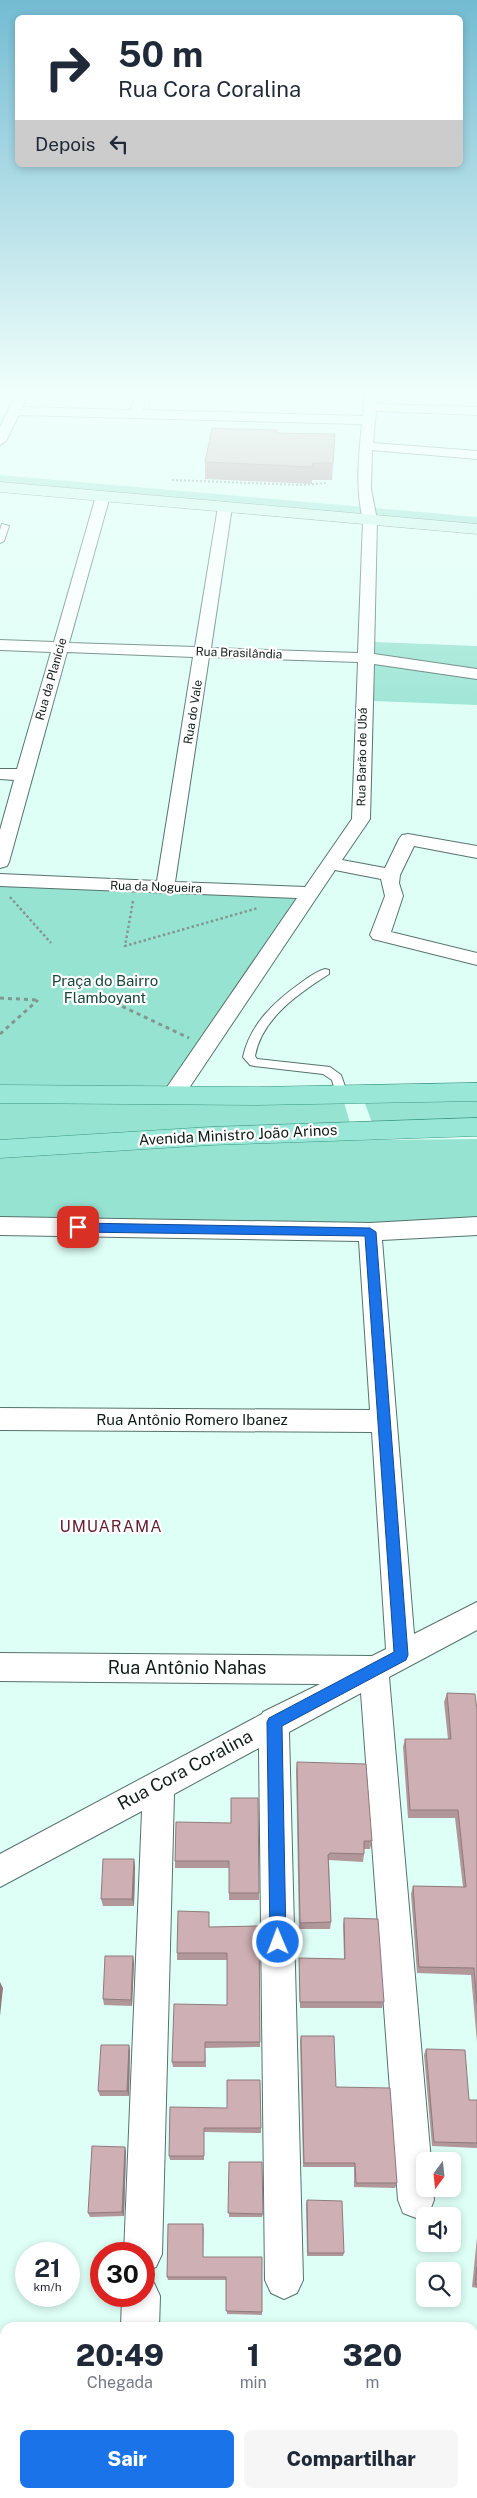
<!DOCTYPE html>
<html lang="pt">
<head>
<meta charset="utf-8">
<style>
	body { margin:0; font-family:"Public Sans",sans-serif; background:#f6f6f7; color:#1f2937; height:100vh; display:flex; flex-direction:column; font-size:19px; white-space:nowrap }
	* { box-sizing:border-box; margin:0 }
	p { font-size:16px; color:#747a83 }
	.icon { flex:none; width:28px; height:28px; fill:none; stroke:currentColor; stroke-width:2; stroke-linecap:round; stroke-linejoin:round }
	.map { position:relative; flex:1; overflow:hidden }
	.sheet { position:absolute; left:0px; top:2322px; width:478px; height:176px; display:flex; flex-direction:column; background:#fff; border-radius:15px 15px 0 0; box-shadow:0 2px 8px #0003 }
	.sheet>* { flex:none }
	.top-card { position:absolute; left:15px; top:15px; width:448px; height:152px; border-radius:8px; box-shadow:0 2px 8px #0003; background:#fff; color:#1f2937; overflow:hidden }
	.needle { width:32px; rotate:195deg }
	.buttons { position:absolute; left:416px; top:2152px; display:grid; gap:10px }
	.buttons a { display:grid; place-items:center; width:45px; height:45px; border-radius:8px; background:#fff; box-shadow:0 2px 8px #0003; font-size:25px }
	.speed { position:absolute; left:15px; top:2242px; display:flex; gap:10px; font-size:25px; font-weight:700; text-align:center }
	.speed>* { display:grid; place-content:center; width:65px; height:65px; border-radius:50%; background:#fff; box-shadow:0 2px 8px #0003; line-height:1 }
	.speed small { font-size:12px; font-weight:400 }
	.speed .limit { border:8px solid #d22; background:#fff; color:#111 }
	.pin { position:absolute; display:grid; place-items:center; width:42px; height:42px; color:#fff; margin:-21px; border-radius:10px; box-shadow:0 2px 8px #0006 }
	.me { position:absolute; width:55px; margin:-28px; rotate:359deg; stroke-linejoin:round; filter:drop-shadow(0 0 4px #0008) }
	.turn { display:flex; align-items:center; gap:18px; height:105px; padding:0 20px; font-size:22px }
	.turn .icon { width:65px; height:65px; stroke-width:2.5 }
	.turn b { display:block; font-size:35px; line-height:42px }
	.then { display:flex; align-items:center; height:48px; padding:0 20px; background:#0003; gap:10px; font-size:19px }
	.eta { display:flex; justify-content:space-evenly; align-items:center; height:85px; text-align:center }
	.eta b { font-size:30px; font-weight:800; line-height:35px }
	.action { display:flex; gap:10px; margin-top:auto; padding:10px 20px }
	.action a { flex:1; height:58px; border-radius:8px; background:#1a73e8; color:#fff; font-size:20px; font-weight:800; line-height:58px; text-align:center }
	.action a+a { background:#f6f6f7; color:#1f2937 }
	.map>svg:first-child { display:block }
	.green { fill:#97e3d2 }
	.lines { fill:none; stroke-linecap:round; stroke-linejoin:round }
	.service-casing { stroke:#56736c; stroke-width:2 }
	.minor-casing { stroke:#56736c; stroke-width:2 }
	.secondary-casing { stroke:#56736c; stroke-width:1 }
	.primary-casing { stroke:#3d9684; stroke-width:1 }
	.path-far2 { stroke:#809891; stroke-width:2; stroke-dasharray:2 2; stroke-linecap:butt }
	.path-far1 { stroke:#809891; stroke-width:2.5; stroke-dasharray:2.5 2.5; stroke-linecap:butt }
	.path { stroke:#809891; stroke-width:3; stroke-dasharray:4 4; stroke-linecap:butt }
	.service { fill:#fff; fill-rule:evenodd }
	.minor { fill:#fff; fill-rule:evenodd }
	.secondary { fill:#ccf3eb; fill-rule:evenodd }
	.primary { fill:#99e7d7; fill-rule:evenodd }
	.wall { fill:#b1969a }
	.shaded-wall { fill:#907a7d }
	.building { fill:#ceafb3; stroke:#907a7d }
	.route { fill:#1a73e8; stroke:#114b97 }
	.labels { text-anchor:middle; stroke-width:4.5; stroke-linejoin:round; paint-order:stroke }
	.far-street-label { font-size:12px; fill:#101c19; stroke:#fff }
	.park-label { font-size:15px; fill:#18453c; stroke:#fff }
	.street-label { font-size:15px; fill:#101c19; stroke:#fff }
	.neighbourhood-label { font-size:16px; letter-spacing:1px; fill:#652031; stroke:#fff }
	.near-street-label { font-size:18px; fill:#101c19; stroke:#fff }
</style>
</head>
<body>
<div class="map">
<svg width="477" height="2498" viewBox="0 0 477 2498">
	<rect width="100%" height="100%" fill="#defff6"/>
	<path class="green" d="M0,475l477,42v8l-477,-42z
		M374,642l103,4v59l-103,-4z
		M0,880l312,13 -139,202 -173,-1z
		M0,1096l344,6 7,25 -351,20z
		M477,1098v25l-104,2 -9,-24z
		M477,1139v82l-117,4 -360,-7v-63l281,-14z"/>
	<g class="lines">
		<g class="service-casing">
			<path id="service" d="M2,524l7,2 -5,15 -4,2v-13z
				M325,969l4,1v4c-31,20 -67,44 -74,82l2,3 73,8 11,8 7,20 -6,4 -6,-4 -4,-15 -9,-6 -69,-8 -4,-1 -7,-8c7,-33 32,-56 59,-75 7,-5 15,-11 23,-13z"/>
		</g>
		<g class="minor-casing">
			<path id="minor" d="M17,392h12l-7,15 109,3 4,-18h12l-4,18 220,6 2,-24h12v12l100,3v8l-101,-4 -3,32 104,8v8l-105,-9 -1,39 6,31 -3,134 103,15v10l-103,-15 -4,155 -28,41 43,8 14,-29 3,-4 6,-1 69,12v12l-63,-12 -14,29 -1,8 4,13 -12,36 86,21v12l-104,-26 -3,-4 15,-39 -4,-17 -46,-9 -154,230 -8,3 -8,-3 -3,-5 3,-5 132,-192 -297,-12v-12l157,7 36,-224 -126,-5 -58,210 -2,4 -7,2v-38l14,-50 -14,-1v-10h17l34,-117 -51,-2v-10l54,2 42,-146 7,-4 7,4 -41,147 126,4 23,-140 7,-4 7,4 -21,141 147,5 5,-133c-8,-33 -4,-64 -1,-96l-343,-9 -13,26 -6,4v-18zM209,657l149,5 -6,157 -47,68 -130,-5z
				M0,1217l370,6 107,-6v18l-95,5 32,394 63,-32v28l-88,47 42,484h-6v28h8l1,11 -5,13 -13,5 -13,-5 -5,-13 -37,-507 -72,39 14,548 -6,13 -13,6 -13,-6 -6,-13 -6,-532 -85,46 -12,460 -6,13 -12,5v-18h-20l18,-443 -142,76v-33l262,-140 1,-2 57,-28 -320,-3v-28l372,3 14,-7 -14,-217 -372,-2v-22l370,2 -11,-169 -359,-6z
				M144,2278l10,5 6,13 -1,32h-38l1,-32h22z"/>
		</g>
		<g class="secondary-casing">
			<path id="secondary" d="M0,482l477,42v10l-477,-42z"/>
		</g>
		<g class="primary-casing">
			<path id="primary" d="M477,1083v18l-221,4 -256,-2v-18l256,2z
				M477,1118v18l-267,9 -210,13v-18l210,-13z"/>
		</g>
		<path class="path-far2" d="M172,480l130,5 24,-2"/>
		<path class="path-far1" d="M10,897l41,46
			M133,901l-8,45 133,-38"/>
		<path class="path" d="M0,998l38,2
			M115,1003l74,35
			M0,1034l38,-34"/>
		<use href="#service" class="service"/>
		<use href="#minor" class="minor"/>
		<use href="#secondary" class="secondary"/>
		<use href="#primary" class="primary"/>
	</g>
	<path class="wall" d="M277,433l57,18 -2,29h-20v4l-107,-5v-17z
		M447,1693l30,17v332l-6,-67 -54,-2 -6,-79 2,-8 50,1 -8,-69h-47l-5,-71 2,-8h43l-4,-37z
		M297,1762l75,79 -2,8h-6v5l-1,8 -34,-2v1l2,61 -1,7h-31l-3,-159z
		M231,1823l28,70v7h-30v-32h-54v-7z
		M134,1859l1,8 -1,39h-31l-2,-7z
		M344,1918l40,84 -2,6h-82l-1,-43v-7l45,1 -1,-34z
		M259,1926l1,121 -55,1 1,19h-33l-1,-5 55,-57v-45h-50v-7l33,-26z
		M133,1956l1,7 -2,43 -28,-1 -1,-6z
		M301,2036l35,51 61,96 -2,5 -41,-1v-20h-51l-3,-126z
		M426,2049l43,51h8v48l-45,-2 -8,-91z
		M130,2050l-1,46h-29l-2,-5z
		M170,2107l91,21v5l-57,-1v28h-34l-1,-4z
		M125,2147l1,5 -2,64 -34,1 -2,-4z
		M229,2162l34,52 -1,3h-33z
		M307,2200l37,53 -1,3h-36l-1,-52z
		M204,2227l-1,30h59v58l-35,-1 -1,-34h-58l-1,-3z
		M477,2237v51l-5,-1z
		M477,2339v56l-5,-1v-17l4,-37z"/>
	<path class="shaded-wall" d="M134,1859l1,8 -1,39 -2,-7z
		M133,1956l1,7 -2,43 -1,-6z
		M0,1982l3,6 -3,28z
		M129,2045l1,5 -1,46 -2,-5z
		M125,2147l1,5 -2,64 -2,-4z"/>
	<path class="building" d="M212,428l65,2 -1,3 59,1 -2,29h-20l-1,4 -107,-5z
		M447,1693l28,1 2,16v293l-3,-35 -55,-1 -6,-81 53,1 -8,-77h-48l-5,-71h46z
		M297,1762l69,2 6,77h-8v13l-34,-1 -2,2 3,67 -31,1z
		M231,1798h27l1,95h-30v-32h-54l1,-39 55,1z
		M103,1859h31l-2,40h-31z
		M178,1911l31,1v15l50,-1 1,116h-55v20h-33l2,-58 53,1v-52h-50z
		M344,1918l34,1 6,83h-84l-1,-44 46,1z
		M105,1956h28l-2,44 -28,-1z
		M301,2036h33l2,51 54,1 7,95h-41l-1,-20h-51z
		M101,2045h28l-2,46h-29z
		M426,2049l39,1 4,50h8v43l-43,-1z
		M227,2080h33l1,48h-57v28h-35l1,-49 57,1z
		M92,2146l33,1 -3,65 -34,1z
		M229,2162h33l1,52 -35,-1z
		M307,2200l35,1 2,52h-36z
		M168,2224h35v33h59v55l-36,-1v-34h-59z
		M477,2267v18l-2,-1z
		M477,2363v30l-3,-1z"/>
	<linearGradient id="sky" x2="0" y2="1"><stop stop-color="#73bbd2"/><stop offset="0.53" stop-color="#f0fffb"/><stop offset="1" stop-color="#f0fffb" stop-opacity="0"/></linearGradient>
	<rect width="477" height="742" fill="url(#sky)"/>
	<path class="route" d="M78,1223l292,5 6,4 32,423 -2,5 -124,66 4,216 -2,5 -6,3 -5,-3 -3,-5 -3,-220 2,-4 125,-66 -29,-416 -287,-4 -6,-5z"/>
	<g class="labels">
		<g class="far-street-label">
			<text transform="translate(239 653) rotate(2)" y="4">Rua Brasilândia</text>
			<text transform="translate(51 679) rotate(-74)" y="4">Rua da Planície</text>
			<text transform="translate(193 712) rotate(-81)" y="4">Rua do Vale</text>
			<text transform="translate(362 757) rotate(-89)" y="4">Rua Barão de Ubá</text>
			<text transform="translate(156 887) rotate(2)" y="4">Rua da Nogueira</text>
		</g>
		<g class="park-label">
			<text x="105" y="986">Praça do Bairro<tspan x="105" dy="17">Flamboyant</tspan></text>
		</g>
		<g class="street-label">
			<text transform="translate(238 1135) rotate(-3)" y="5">Avenida Ministro João Arinos</text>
			<text x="192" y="1425">Rua Antônio Romero Ibanez</text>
		</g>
		<g class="neighbourhood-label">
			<text x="111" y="1532">UMUARAMA</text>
		</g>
		<g class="near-street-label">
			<text x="187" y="1674">Rua Antônio Nahas</text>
			<text transform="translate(185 1770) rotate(-28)" y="6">Rua Cora Coralina</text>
		</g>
	</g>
</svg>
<div class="buttons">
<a><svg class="needle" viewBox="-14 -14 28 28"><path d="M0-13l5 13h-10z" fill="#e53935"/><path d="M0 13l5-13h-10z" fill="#747a83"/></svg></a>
<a><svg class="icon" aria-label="sound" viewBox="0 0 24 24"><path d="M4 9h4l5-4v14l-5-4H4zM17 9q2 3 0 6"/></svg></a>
<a><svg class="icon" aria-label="search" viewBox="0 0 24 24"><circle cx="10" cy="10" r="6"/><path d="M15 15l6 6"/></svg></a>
</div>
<div class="speed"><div>21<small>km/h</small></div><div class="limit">30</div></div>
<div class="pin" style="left:78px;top:1227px;background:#d93025"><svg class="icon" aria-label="arrive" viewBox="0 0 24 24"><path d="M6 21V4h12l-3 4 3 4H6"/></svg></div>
<svg class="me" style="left:278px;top:1942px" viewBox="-20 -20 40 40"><circle r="17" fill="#1a73e8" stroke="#fff" stroke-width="3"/><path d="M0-11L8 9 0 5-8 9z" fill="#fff"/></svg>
<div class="top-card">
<div class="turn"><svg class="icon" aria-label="right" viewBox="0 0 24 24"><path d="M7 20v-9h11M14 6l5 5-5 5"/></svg><div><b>50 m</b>Rua Cora Coralina</div></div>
<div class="then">Depois<svg class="icon" aria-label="left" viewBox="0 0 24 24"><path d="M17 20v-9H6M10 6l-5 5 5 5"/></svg></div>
</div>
<section class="sheet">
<div class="eta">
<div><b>20:49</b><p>Chegada</p></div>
<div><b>1</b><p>min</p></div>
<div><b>320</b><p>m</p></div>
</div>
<div class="action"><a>Sair</a><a>Compartilhar</a></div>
</section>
</div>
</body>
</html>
